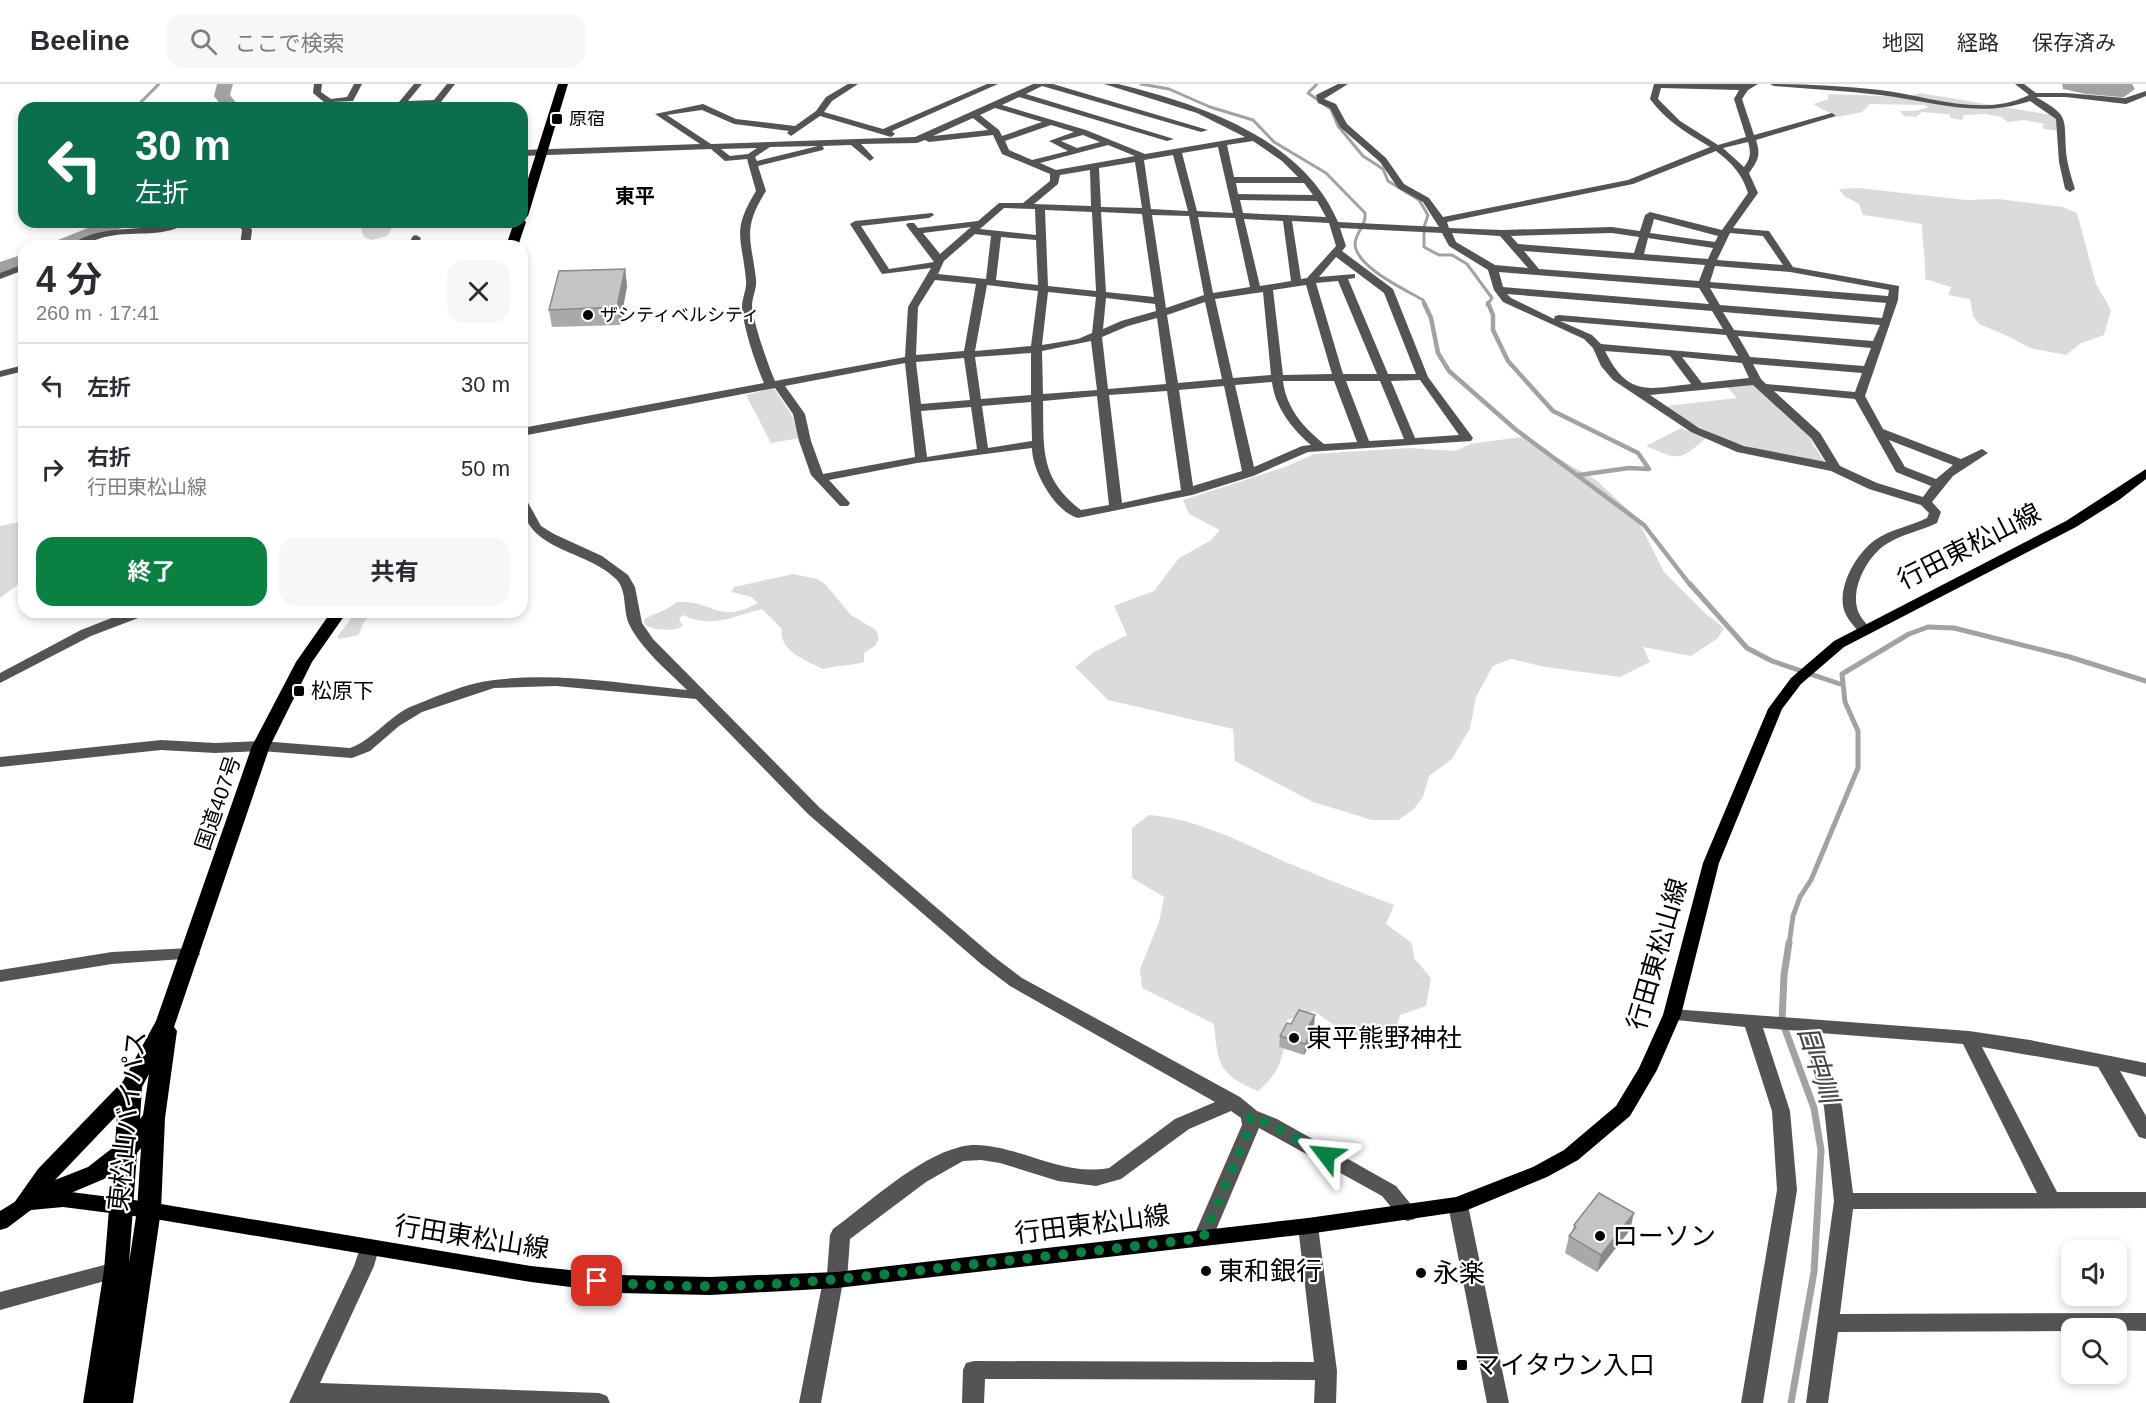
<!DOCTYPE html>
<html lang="ja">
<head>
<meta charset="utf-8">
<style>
	body { margin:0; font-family:Arial,"Noto Sans JP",sans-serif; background:#f7f7f7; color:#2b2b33; height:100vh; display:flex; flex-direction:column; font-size:22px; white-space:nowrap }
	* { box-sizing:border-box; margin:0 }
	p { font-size:20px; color:#7c7c81 }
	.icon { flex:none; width:33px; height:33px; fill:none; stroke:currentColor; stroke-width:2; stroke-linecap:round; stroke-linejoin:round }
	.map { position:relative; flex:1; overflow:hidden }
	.panel { position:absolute; left:18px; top:156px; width:510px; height:378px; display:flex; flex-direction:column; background:#fff; border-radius:18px; box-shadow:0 3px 9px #0003 }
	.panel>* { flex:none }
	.guide { position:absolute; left:18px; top:18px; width:510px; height:126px; border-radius:18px; box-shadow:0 3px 9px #0003; background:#0b6e4f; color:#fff; overflow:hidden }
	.controls { position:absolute; left:2061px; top:1156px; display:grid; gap:12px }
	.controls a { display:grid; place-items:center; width:66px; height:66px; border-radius:12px; background:#fff; box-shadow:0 3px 9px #0003; font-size:30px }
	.pin { position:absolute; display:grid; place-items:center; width:51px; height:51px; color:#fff; margin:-26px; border-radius:12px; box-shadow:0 3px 9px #0006 }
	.me { position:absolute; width:66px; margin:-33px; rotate:299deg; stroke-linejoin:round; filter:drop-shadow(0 0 4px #0008) }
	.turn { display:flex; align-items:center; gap:21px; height:126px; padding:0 18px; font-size:27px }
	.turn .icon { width:78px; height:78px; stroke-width:2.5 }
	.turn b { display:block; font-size:42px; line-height:51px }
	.round { display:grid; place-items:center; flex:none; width:63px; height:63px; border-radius:18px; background:#f7f7f7 }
	.summary { display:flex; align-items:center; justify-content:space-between; height:102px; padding:0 18px }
	h1 { font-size:36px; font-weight:700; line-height:45px }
	.button { display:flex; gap:12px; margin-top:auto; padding:12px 18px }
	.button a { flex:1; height:69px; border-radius:18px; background:#0b8043; color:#fff; font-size:24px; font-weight:700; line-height:69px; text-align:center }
	.button a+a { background:#f7f7f7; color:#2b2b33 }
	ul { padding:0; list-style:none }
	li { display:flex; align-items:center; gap:18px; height:84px; padding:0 18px; border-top:2px solid #e1e1e2 }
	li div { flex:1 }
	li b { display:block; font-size:22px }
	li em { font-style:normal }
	header { display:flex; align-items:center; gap:36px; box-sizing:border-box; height:84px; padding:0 30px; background:#fff; border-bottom:2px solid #e1e1e2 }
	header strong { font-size:28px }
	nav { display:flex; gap:33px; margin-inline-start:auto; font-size:21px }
	.search { width:420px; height:54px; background:#f7f7f7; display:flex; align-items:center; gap:15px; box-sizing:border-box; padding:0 21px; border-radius:18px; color:#7c7c81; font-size:22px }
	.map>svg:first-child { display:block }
	.green { fill:#dbdbdb }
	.water { fill:#a2a2a2 }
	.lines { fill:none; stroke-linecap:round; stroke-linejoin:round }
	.stream-far3 { stroke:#a2a2a2; stroke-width:3 }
	.stream-far2 { stroke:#a2a2a2; stroke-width:4.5 }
	.stream-far1 { stroke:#a2a2a2; stroke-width:5 }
	.stream { stroke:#a2a2a2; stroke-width:7 }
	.river { fill:#a2a2a2; fill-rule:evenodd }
	.minor { fill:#545454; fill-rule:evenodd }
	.major { fill:#000; fill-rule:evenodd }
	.highway { fill:#000; fill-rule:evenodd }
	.wall { fill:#a9a9a9 }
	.shaded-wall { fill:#898989 }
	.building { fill:#c4c4c4; stroke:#898989; stroke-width:1.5 }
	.route { stroke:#0b8043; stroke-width:10; stroke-dasharray:0 18 }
	.poi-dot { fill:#000; stroke:#fff; stroke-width:2 }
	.labels { text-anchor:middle; stroke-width:4.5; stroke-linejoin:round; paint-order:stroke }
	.far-poi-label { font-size:18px; fill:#000; stroke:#fff; text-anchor:start }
	.far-quarter-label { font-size:20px; font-weight:bold; fill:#000; stroke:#fff }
	.poi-label { font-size:21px; fill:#000; stroke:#fff; text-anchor:start }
	.street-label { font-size:21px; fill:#000; stroke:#fff }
	.near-street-label { font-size:26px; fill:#000; stroke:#fff }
	.near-poi-label { font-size:26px; fill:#000; stroke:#fff; text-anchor:start }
	.near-water-label { font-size:27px; font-style:italic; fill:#434343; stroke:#fff }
</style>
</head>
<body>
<header>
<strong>Beeline</strong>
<div class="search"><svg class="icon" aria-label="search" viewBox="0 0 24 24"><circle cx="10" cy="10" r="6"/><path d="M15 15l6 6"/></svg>ここで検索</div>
<nav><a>地図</a><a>経路</a><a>保存済み</a></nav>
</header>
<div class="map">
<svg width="2146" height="1319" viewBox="0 0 2146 1319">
	<rect width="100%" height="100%" fill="#fff"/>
	<path class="green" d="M1920,9l132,22 5,2 2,14 -15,-2 -2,-3 3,-2 -21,-4 -16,2 -7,-5 -16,-3 -21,1 -2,5 -12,-2v-3l-5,-1 -23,-2 -6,5 -12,-1 -4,-5h15l14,-4 -5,-2 -54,-1 -8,8 -25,5 -24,-13 16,-5 -2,-4 4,-1 75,3z
		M1858,104l108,12 33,-1 64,8 14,6 19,71 15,26 -7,25 -23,8 -15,12 -36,-7 -22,-12 -29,-12 -6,-8 -3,-17 -22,-4 3,-8 -26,-8c1,-19 -3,-36 -3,-55l-59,-9 -4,-11 -15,-8 -5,-7z
		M359,138h37l-9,14 -16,4 -7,-3z
		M1753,301l56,49 5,12 11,16c-60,-11 -109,-17 -158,-56l70,-8 -11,-12z
		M774,304l18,28 8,22 -29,5 -25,-48z
		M1681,344l25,10c-27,24 -28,22 -60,8z
		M1521,353l75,43 41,38 27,54 42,42 18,14 -6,10 -27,18 -48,-9 7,15 -30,15 -75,-10 -34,-8 -18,7 -17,31 -6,31 -18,31 -23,17 -6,21 -10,13 -15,10h-26l-59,-18 -78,-41 -2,-32 -125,-29 -33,-33 19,-15 33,-17 -13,-29 40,-15 25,-33 31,-17 10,-11 -31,-16 -6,-14 102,-33 29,-13 95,-6 46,3 15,-7z
		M24,437v59l-24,18v-72z
		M793,490l24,5 8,5 26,31 25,15 3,8 -4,8 -11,7v9c-13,4 -27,3 -41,7 -15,-8 -45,-18 -41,-40l-20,-20c-28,7 -51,20 -79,6l-4,4 4,7c-8,6 -29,4 -38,-1l-1,-5c11,-8 23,-9 33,-18 37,-2 42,23 81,1l-7,-6 -19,-5 2,-5z
		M356,528h25c-14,3 -18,9 -22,23l-20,4 -2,-2z
		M1149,731c53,4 102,33 151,53 31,13 63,25 94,37l-8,19 26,19 2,15 17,20 -5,28 -26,9 -8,27 -47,-9 -31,-22 -27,9c-3,31 -3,50 -29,71 -40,-17 -40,-27 -44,-67l-72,-36 -2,-19 19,-47 5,-25 -32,-19v-50z"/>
	<path class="water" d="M2062,0h70l3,5 -11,8h-4l-34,-3 -23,-5z"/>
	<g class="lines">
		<path class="stream-far3" d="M1141,0l28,5 41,18 43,13 21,22 52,31 39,40c2,12 -10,20 -10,31 1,23 49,45 68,56l2,5
			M1317,0l-9,9 23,16 7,17 25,30 20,13 5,12 31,19 9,15 -4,12v20l15,8h13l15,9 25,34 -5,7
			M135,24l24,-24"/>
		<path class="stream-far2" d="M1424,219l7,15 7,35 11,18 66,58 129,96 47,61
			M1488,219l5,12v15l15,31 45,50 85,42 11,16 -20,-1 -50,7"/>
		<path class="stream-far1" d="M1690,500l57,64 25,13 71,24
			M1789,861l4,-29 7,-19 11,-17 47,-112v-37l-13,-29 -3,-28 67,-40 19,-7 26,1 116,29 76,24"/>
		<path class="stream" d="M1789,859l-5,32 -2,46 32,87 7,42 -7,122 -23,131"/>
		<path class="river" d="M217,0h16l-3,11 10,13h-17l-9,-12z
			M103,138h27l-3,4 -50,20h-27l3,-4z
			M24,170v13l-24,8v-13z"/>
		<path class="minor" d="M314,0h8l-1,8 10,7 16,-2 7,-13h8l-9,17 -21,1 -1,3 68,-3 15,-18h8l-14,17 26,-1 13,-16h8l-14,18 4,4 -1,2h-8l-2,-3 -112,3 2,-6 -11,-9z
			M848,0h10l-26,17 -8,11 59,17 104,-45h11l-106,47 3,3 -4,3 -71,-21 -29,20 -4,-3 2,-2 -55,-7 -32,-14 -35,5 44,29 204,-7 118,-53h20l155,46 -7,2 -159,-46 -16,8 148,45 -7,2 -148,-44 -17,8 84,25 59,24 100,-17 -48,-24 -93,-29h14c81,20 185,54 220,138l101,5 -16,-25 -25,-14 -18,-26 -40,-35 -10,-19 -12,-5 -2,-8 22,-11h10l-24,15 12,5 11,20 39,34 18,26 25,14 14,19 185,-37 82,-33c-23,-14 -44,-26 -60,-48l4,-15h104l-10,6 -6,9 12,36 78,-22 4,3 -80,24c5,15 2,21 -7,33l9,20 -25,35 36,3 24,36 106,19 -1,14 -33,96 18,33 78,30 21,-10 6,4 -35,23 -21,26 9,10 -4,11c-16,8 -36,11 -52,22 -18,12 -35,44 -27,66 3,8 9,13 14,19l-2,3h-10c-6,-7 -13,-14 -16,-23 -7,-24 13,-57 31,-70 16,-11 36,-14 52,-22l2,-5 -8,-8 -52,-16 -38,-18 -94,-19 -46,-20 -78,-52 -12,-14 -8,-18 -9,-9 -81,-37 -9,-12 -6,-20 -39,-24 -7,-13 -102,-5 6,18 -4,5 51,38 35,88 45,61 -2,3 -163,11 -55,24 -61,19 -114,23c-23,-6 -46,-47 -46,-70l-115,15 -88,17 21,23 -2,3h-8l-29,-31 -12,-34 -6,-27 -18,-26 -253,48v-8l242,-45c-9,-21 -20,-53 -22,-76 0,-9 5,-18 4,-27 -4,-43 -15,-48 10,-89l-9,-32 -22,2 -14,-12 -189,7v-6l178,-6 -45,-30 48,-10 33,15 59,7 21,-15 10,-14zM1661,4l78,2 -5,9 12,38 -28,8 -38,-24 -22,-22zM995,24l47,14 -40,14 -3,-6 -19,-15zM973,34l15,12 -55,6zM1051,41l23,7 -25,9 19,10 -36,9 -23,-10 -4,-9zM993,51l9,19 48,20v7l-27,22h-24l-21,18 -60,7 -4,-5h-6l-2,2 28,37 -45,7 -28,-43 68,-8 5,-3 -2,-2 -77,8 -5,3 32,50 49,-6 -23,39 -3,50 -130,24c-7,-16 -22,-59 -23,-75 0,-9 5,-17 4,-27 -5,-41 -14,-50 10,-88l-8,-25 65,-16 1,-2 -2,-2 29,-1 19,16 4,-3 -13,-14 56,-1 8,-3 4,2zM1083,51l17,7 -23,6 -16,-7zM1253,57l29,20 16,16h-64l-7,-32zM1748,58c3,10 3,16 -4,25l-21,-19zM1108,61l27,11 -79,14 -16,-7zM818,62l-61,15 -2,-4 15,-10zM1218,63l15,66 -36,-2 -15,-58zM757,64l-9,6 -18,2 -9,-7zM1716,67c16,12 26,23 32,42l-26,37 -72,-18 -5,3 -5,16 -28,-4 -109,3 -54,-2 -2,-6 186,-38zM1173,71l15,56 -37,-2 -7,-49zM1135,78l7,46 -41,-1 -2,-39zM1090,86l1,36 -57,-2 24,-20 2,-9zM1236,99h68l9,12 -75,-1zM1240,116l77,1 9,16 -83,-4zM1004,124l31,1 1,26 -56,-6zM1045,126l47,2 4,79 -48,-5zM1101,128l41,2 12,83 -48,-5zM1152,131l37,1 15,79 -38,13zM1198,133l37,1 15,69 -37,6zM1244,135l39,2 8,60 -31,5zM1654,135l64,17 -3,6 -65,-9zM1292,137l37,2 7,23 -29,32 -6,1zM971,143l-31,27 -17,-21zM1452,149l48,3 28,32 -33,-3 -39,-23zM1612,149l27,4 -5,16 -116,-9 -7,-8zM1730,149l33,3 20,29 -66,-5zM975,150l16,2 -5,43 -48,-5 6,-13zM1001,153l35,3 2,45 -42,-5zM1648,154l65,10 -5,11 -64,-5zM1524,167l181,14 -6,16 -160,-12zM1336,173l48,36 32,81h-28l-40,-95 7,-1v-4l-36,3zM1715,182l75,6 99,18 -1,6 -178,-14zM1499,188l200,16 10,16 -206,-17zM935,196l41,4 -12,67 -48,4 2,-48zM1338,197l39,93h-34l-27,-91zM987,201l51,6 -7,55 -56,5zM1306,201l26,89 -49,1 -10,-85zM1710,204l176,15 -4,15 -162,-13zM1048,208l48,5 -4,36 -14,6 -36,6zM1263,208l8,83 -38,3 -18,-79zM1507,210l205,17 11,18 -164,-14 -4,1 -1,3 -43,-21zM1106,214l49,6 1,7 -35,10 -18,8zM1205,218l17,77 -44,4 -11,-68zM1723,228l157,13 -7,16 -139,-11zM1157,234l9,66 -58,5 -6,-52 26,-11zM1560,237l166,14 12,21 -137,-12 -9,-9zM1738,252l133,12 -7,18 -114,-9zM1091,257l6,49 -54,4 -1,-43zM1605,267l65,5 21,28c-44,5 -63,13 -86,-33zM1031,269v42l-50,4 -6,-42zM1682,273l60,6 7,15 -47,5zM964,274l6,42 -49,4 -5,-42zM905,279l10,94 -92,17 -12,-33 -6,-27 -20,-28zM1753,280l109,9 -7,19 -89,-8 -5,-5zM1420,296l39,55 -44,3 -24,-57zM1283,297h51l23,61 -33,2c-20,-16 -38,-36 -41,-63zM1346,297h34l24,58 -35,2zM1272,298c3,25 20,47 39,63l-9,1 -48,21 -19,-82zM1753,301l58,53 15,24 -82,-16 -45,-18 -49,-33zM1224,302l18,85 -49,15 -14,-96zM1167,307l14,99 -59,13 -13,-108zM1774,307l81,8 41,73 35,14 -8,11 -46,-14 -37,-17 -20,-33zM1097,312l12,109 -28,5c-42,-32 -37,-62 -38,-109zM1031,318l1,39 -44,7 -6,-42zM971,323l6,42 -50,8 -6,-46zM1889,356l64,25 -17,14 -31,-12z
			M1770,0c37,0 73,2 110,6 48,6 104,28 149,5l-14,-11h9l12,9h30l59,5 21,-7v5l-20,8 -60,-7h-30c33,19 28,19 30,54 1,13 5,25 9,38l-5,3 -5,-3 -6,-27 -3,-43 -26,-18c-53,18 -97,0 -150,-6 -35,-4 -71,-6 -106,-9z
			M174,138h14c-21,16 -53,9 -78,14 -15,2 -23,10 -40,10 29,-24 71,-12 104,-24z
			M237,138h10l5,8 -2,16h-10l2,-16z
			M416,151l5,3 -4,8h-10l6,-10z
			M24,180v6l-24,9v-6z
			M24,281v6l-24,6v-6z
			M522,414l4,1 15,27 13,8 48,22 26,19 7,12 7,36 11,16 167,169 173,148 29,22 218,119 17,14 20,8 119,67 22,27 -3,6 -7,2 -7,-2 -19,-23 -123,-68 -49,116 -7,2 -7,-2 -3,-6 49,-113 -1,-7 -10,-7 -42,18 -68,50 -25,7 -38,-5 -58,-18 -19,-3 -18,1 -37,21 -76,57 -3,41 -5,7 -21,116h-22l24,-123 4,-6 3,-39 3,-6c36,-26 83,-71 127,-82 19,-5 40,1 59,6 30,9 58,21 90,15l66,-49 40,-17 -205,-116 -29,-22 -173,-150 -112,-115 -140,-13 -62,2 -72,24 -23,14 -29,25 -18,7 -91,-7 -46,2 -54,-3 -161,17v-10l161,-17 54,3 46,-2 89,7c25,-9 40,-34 65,-43 25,-10 52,-22 79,-25 63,-8 129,4 193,10 -20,-20 -46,-41 -58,-66 -6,-13 -2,-33 -12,-44 -31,-32 -95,-28 -95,-82z
			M127,528h21l-2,3 -55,21 -91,47v-10l81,-43z
			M191,864l6,2 3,4 -3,4 -85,6 -112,18v-12l112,-18z
			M1672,925l297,22 61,9 116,23v14l-26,-6 26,45v23l-7,-2 -41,-70 -116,-20 75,145h89v16l-293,1 -13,105 306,-1v18l-74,-2v2l-234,1 -10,71h-22l28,-202 -10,-94 -22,-76 -39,-3 27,83 7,79 -34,213h-22l36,-213 -5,-79 -27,-84 -79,-8 -3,-4 3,-4zM1820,949l143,11 74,149h-184l-11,-86z
			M1458,1113l7,2 3,6 41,198h-22l-39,-198 3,-6z
			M1308,1134l7,2 3,6 19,145 -1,32h-22l1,-23 -330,-1 -1,24h-22l1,-33 3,-7 8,-2 340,1 -16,-136 3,-6z
			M369,1156l7,2 3,6 -5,18 -54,117 279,10 8,3 3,7h-321l65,-137 8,-24z
			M116,1178l7,2 3,6 -3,6 -123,34v-18z"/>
		<path class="major" d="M2146,385v10l-27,21 -43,27 -232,120 -43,37 -19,25 -63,154 -38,152 -24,55 -27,46 -52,44 -31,17 -82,34 -157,23 -471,54 -127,7 -92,-2 -87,-11 -382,-64 -86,-11 -32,3 -24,18 -7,2v-19l26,-16 37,-4 86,11 382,64 87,9 92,2 127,-5 471,-54 148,-21 77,-30 31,-17 52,-44 23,-38 24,-53 40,-152 65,-154 23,-31 43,-37 232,-120z"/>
		<path class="highway" d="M558,0h10l-40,132 -5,3 3,3 -8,24h-12l8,-24h8v-24z
			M331,528h16l-35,50 -42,84 -96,281 3,4 -12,87 -4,92 -28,193h-50l21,-133 8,-97 -8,6 -78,33 -8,-2 -4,-7 24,-34 85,-88 33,-60 96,-275 44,-84zM149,990l-6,41 -3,4 2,-32zM117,1031l-2,31 -27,21 -33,13zM141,1064l-4,62 -8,53 8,-110z"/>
	</g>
	<path class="wall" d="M625,185l2,17 -7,39 -68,2 -3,-17z
		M1291,940l23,2 -2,4 -1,12 -7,13 -25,-8 1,-11z
		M1574,1141l56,5 -33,42 -32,-19 4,-17 3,-4z"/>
	<path class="shaded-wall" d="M625,185l2,17 -7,39 -3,-18z
		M1315,931l-1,11 -8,14 1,-11z
		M1312,946l-1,12 -7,13 1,-11z
		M1634,1129l-4,17 -33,42 4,-17z"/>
	<path class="building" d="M625,185l-8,38 -68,3 10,-39z
		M1299,926l16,5 -8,14 5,1 -7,14 -25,-8 7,-13 4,1z
		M1599,1109l35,20 -33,42 -32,-19 7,-9 -2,-2z"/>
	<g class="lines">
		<path class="route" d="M597,1197c112,12 224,1 335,-12 90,-10 181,-20 271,-31l48,-113 -1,-9 20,8 56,31"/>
	</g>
	<g class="poi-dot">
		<rect x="551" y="29" width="12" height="12" rx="3"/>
		<circle cx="588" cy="231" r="6"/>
		<rect x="293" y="601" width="12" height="12" rx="3"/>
		<circle cx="1294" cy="954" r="6"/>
		<circle cx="1600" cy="1152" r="6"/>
		<circle cx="1206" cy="1187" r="6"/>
		<circle cx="1421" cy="1189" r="6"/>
		<rect x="1456" y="1275" width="12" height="12" rx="3"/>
	</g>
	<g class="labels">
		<g class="far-poi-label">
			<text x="569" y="41">原宿</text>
			<text x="600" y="237">ザシティベルシティ</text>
		</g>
		<g class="far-quarter-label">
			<text x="635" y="119">東平</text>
		</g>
		<g class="poi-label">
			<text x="311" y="614">松原下</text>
		</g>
		<g class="street-label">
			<text transform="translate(218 719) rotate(-71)" y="7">国道407号</text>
		</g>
		<g class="near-street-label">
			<text transform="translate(1969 462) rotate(-27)" y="9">行田東松山線</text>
			<text transform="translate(1657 870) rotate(-74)" y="9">行田東松山線</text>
			<text transform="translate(127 1037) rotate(-84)" y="9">東松山バイパス</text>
			<text transform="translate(1092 1140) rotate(-7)" y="9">行田東松山線</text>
			<text transform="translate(472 1153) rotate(9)" y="9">行田東松山線</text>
		</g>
		<g class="near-poi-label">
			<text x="1306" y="963">東平熊野神社</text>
			<text x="1612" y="1161">ローソン</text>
			<text x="1218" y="1196">東和銀行</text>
			<text x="1433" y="1198">永楽</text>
			<text x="1474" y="1290">マイタウン入口</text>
		</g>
		<g class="near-water-label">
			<text transform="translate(1818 980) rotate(72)" y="9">日中川</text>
		</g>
	</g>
</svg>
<div class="controls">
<a><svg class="icon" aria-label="sound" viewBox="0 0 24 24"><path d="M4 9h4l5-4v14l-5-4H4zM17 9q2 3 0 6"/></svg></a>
<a><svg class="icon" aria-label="search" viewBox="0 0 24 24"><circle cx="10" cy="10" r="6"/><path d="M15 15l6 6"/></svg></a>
</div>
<div class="pin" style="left:597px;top:1197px;background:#d93025"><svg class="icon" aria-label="arrive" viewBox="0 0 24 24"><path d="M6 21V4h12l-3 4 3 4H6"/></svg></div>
<svg class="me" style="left:1326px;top:1071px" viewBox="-20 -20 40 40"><path d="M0-17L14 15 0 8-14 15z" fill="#0b8043" stroke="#fff" stroke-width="4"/></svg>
<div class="guide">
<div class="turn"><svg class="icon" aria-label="left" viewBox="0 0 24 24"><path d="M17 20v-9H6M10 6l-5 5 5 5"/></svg><div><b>30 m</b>左折</div></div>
</div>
<section class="panel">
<div class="summary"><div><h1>4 分</h1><p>260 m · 17:41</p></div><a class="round"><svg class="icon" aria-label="close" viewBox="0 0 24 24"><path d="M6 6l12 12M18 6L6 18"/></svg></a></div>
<ul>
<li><svg class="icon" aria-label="left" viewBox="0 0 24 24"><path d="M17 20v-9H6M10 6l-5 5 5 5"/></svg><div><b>左折</b></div><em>30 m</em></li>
<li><svg class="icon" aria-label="right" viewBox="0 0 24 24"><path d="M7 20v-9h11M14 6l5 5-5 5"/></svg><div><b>右折</b><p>行田東松山線</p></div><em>50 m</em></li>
</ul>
<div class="button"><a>終了</a><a>共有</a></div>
</section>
</div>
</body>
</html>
